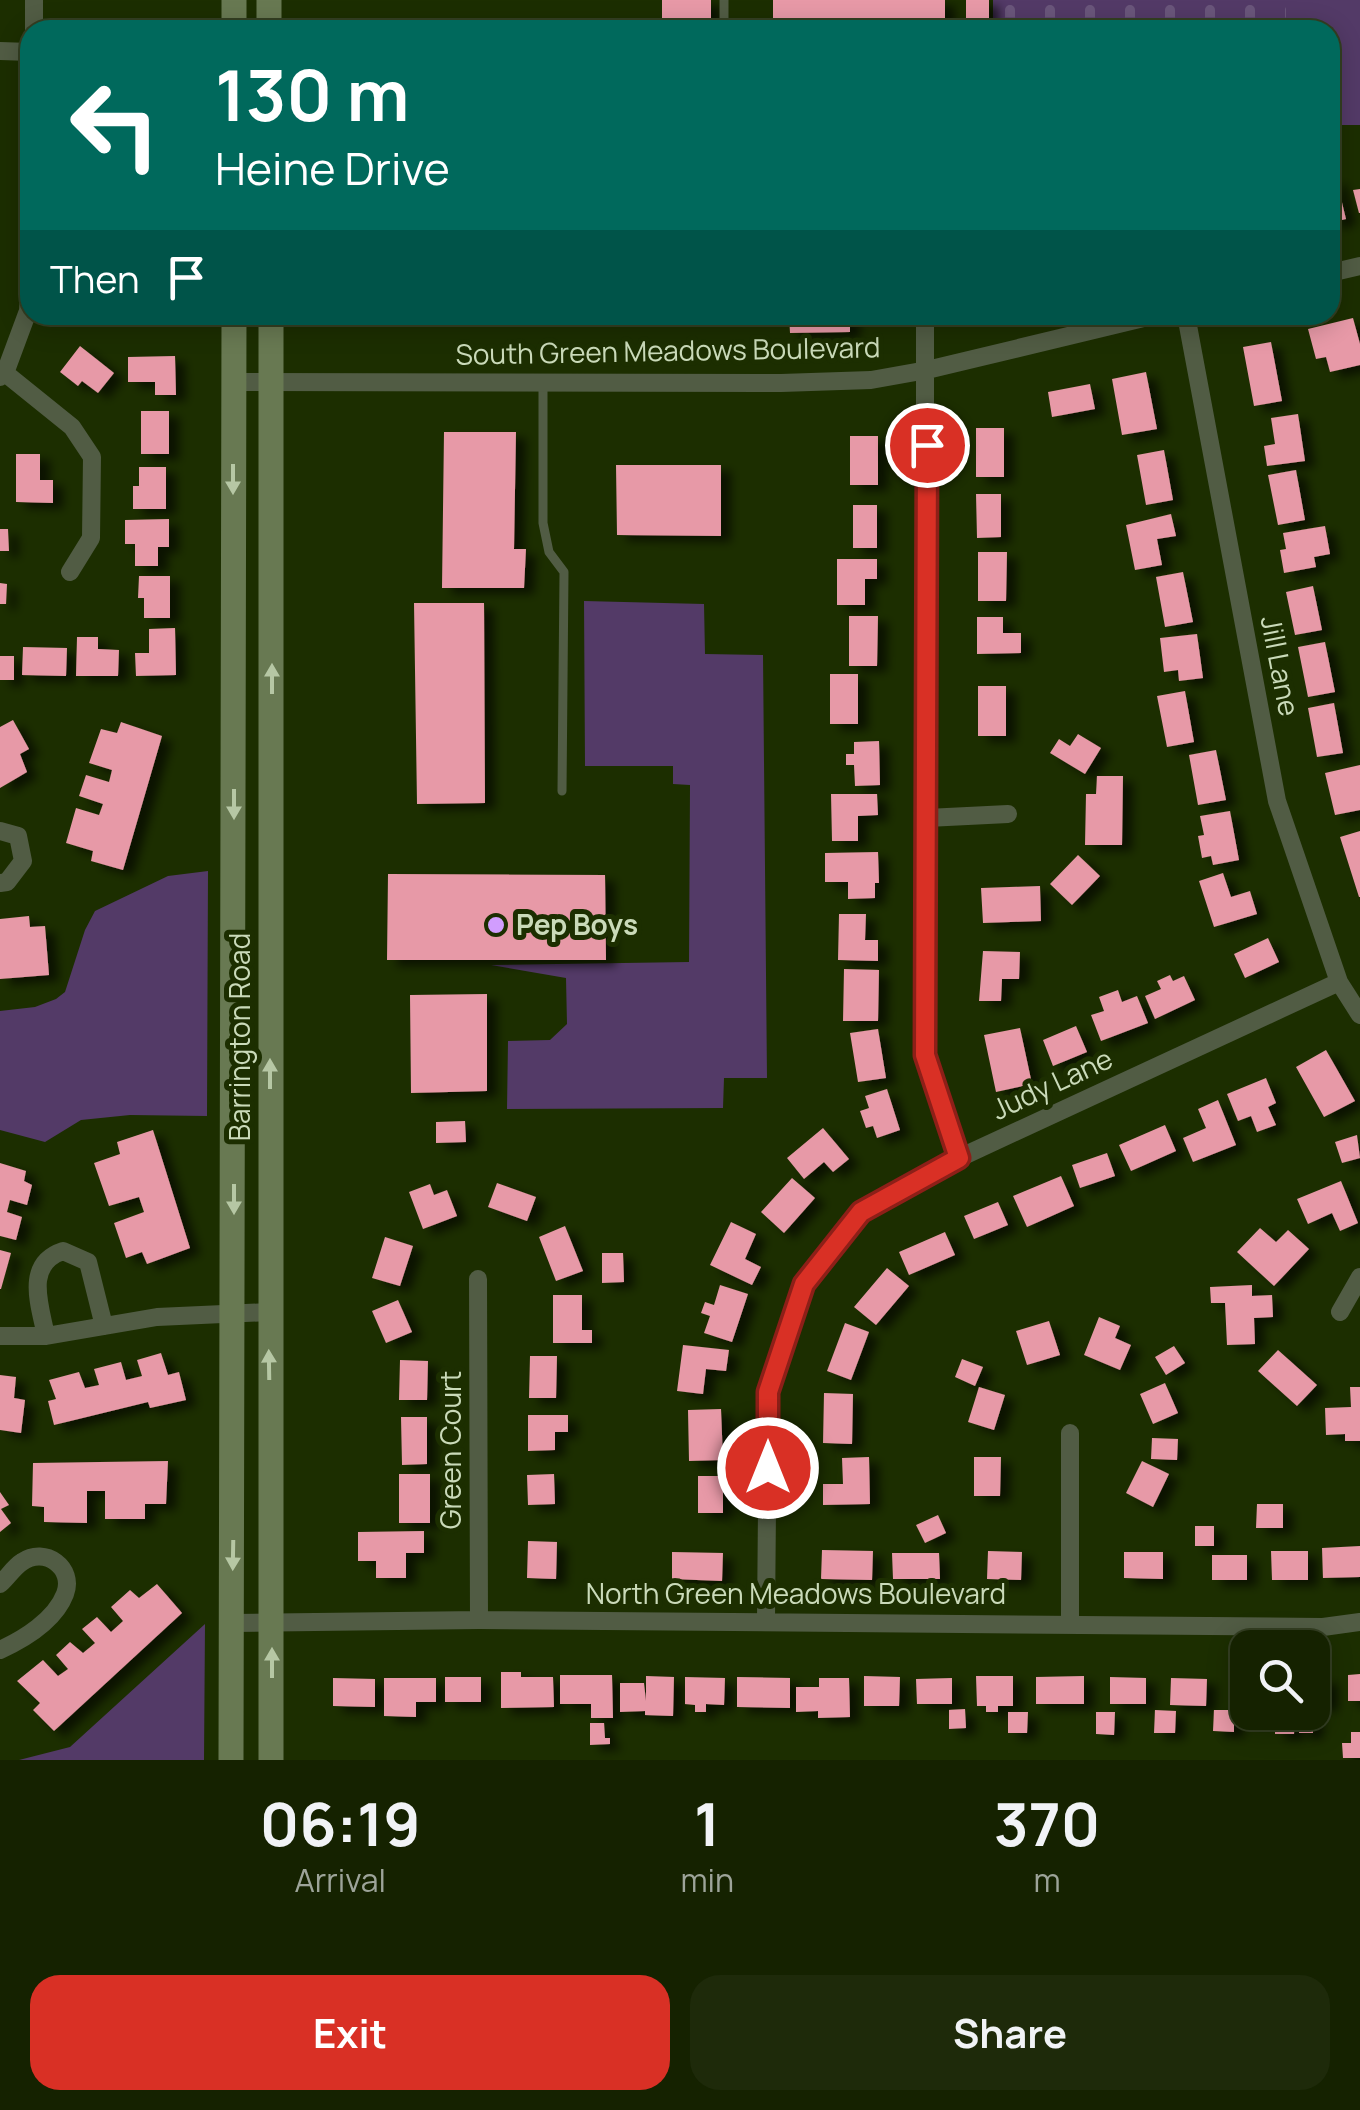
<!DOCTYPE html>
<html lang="en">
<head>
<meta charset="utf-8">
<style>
	body { margin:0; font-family:Manrope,sans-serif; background:#1e2a0a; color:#f1f3f6; height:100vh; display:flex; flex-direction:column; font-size:38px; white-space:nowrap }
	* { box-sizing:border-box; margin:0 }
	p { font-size:32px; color:#9da499 }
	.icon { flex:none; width:55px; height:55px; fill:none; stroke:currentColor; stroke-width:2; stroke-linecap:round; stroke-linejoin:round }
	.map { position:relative; height:1760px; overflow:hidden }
	.side { display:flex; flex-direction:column; background:#152200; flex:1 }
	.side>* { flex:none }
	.guide { position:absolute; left:20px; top:20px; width:1320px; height:305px; border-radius:30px; box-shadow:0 5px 25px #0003,0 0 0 2px #343f22; background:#00695c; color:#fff; overflow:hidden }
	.fabs { position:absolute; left:1230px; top:1630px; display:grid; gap:20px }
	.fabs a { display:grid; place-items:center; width:100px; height:100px; border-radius:20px; background:#152200; box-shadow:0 5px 25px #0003,0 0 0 2px #343f22; font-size:50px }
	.pin { position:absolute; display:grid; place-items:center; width:85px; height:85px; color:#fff; margin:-42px; border:5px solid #fff; border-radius:50%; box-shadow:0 2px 10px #0007 }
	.me { position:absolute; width:110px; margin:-55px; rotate:0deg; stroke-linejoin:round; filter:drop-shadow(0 0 8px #0008) }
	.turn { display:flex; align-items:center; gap:35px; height:210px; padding:0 30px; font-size:45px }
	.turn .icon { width:130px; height:130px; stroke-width:2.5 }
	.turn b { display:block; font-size:70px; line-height:85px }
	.then { display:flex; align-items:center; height:95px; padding:0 30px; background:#0003; gap:20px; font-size:38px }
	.eta { display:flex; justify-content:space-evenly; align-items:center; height:170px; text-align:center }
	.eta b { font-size:60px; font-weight:700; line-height:70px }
	.cta { display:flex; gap:20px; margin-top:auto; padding:20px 30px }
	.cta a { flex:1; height:115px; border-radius:30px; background:#d93025; color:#fff; font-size:40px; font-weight:700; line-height:115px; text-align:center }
	.cta a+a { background:#1e2a0a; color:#f1f3f6 }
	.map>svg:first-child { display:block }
	.grass { fill:#533a67 }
	.cemetery { fill:url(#cemetery-stones) }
	.building { fill:#e799a7; filter:url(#shadow) }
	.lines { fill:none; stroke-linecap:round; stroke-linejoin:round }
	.lane { stroke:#515c44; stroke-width:9 }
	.street { stroke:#515c44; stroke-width:18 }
	.secondary { stroke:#687952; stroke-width:25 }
	.oneway { fill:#b6c7a4 }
	.route-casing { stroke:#8d1f18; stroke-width:25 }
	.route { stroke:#d93025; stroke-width:18 }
	.poi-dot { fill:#d19dfe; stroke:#1c2e00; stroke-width:4 }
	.labels { text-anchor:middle; stroke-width:10; stroke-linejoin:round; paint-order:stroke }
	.street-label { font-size:28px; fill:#cadab9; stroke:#1c2e00 }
	.poi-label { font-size:28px; font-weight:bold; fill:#cadab9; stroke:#1c2e00; text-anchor:start }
</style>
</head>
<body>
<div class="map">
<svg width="1360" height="1760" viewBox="0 0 1360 1760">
	<defs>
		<pattern id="cemetery-stones" width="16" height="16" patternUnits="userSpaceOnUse" patternTransform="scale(2.5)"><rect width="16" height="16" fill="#533a67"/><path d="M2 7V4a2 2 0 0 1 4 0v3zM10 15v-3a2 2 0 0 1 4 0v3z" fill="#6a567b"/></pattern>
		<filter id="shadow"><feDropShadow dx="10" dy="6" stdDeviation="5" flood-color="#0009"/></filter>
	</defs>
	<rect width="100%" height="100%" fill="#1c2e00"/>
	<path class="grass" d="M1286,0h74v125h-30v-95h-44z
		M584,601l120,3 1,50 58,1 4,423h-43l-1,30 -216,1 1,-68 42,-1 17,-16 -1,-46 -75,-13 198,-3 1,-177 -17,-1v-18h-88z
		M208,871l-1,245 -77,-1 -49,5 -36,22 -45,-12v-119l35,-4 21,-8 9,-7 20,-62 10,-19 73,-35z
		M205,1624l-1,136h-185l51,-13z"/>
	<path class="cemetery" d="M993,0h293v30h-293z"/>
	<path class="building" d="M662,0h49v30h-49z
		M773,0h172v30h-172z
		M966,0h23v30h-23z
		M1336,178l10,41 -16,4v-43z
		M1360,189v24h-1l-6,-23z
		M789,315h61v17l-60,1z
		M1353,318l7,26v21l-30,7 -4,-15 -10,2 -8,-30z
		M1271,342l11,59 -28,5 -11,-59z
		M80,346l34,27 -16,20 -16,-12 -4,5 -18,-14z
		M175,356l1,39h-21v-13h-27v-25z
		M1146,372l11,57 -35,6 -10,-56z
		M1090,384l5,25 -43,8 -4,-25z
		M141,411h28v43h-28z
		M1298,414l7,47 -38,5 -3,-20 11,-2 -4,-26z
		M976,428h28v49h-28z
		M444,432h72l-2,117h12l-2,39h-82z
		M850,436h28v49h-28z
		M1164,450l9,50 -27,5 -9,-50z
		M16,454h24v26h13v23l-37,-1z
		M616,465h105v71l-104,-1z
		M139,467h27v42h-33v-23h6z
		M1296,470l9,50 -27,5 -10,-50z
		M976,494h25v43l-24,1z
		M853,505h24v43h-24z
		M1171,514l5,22 -19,3 5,26 -27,5 -9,-45z
		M169,519v28h-11v19h-23v-22h-10v-24z
		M1325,526l5,28 -16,3 2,10 -32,6 -4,-23 6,-1 -3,-16z
		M0,529h8l1,22h-9z
		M978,552h29l-1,49h-28z
		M837,559h40v20h-12v26h-28z
		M1183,572l10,50 -28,5 -9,-50z
		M139,576h31v42h-26v-20h-6z
		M0,583l7,1 -1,20h-6z
		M1313,586l9,44 -27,5 -9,-43z
		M414,603h70l1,200 -68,1z
		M849,616h29l-1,50h-28z
		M977,617h26v16h18v20l-44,1z
		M175,628l1,47 -40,1 -1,-23h14v-24z
		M1197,634l6,44 -24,3 -1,-11 -14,2 -4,-34z
		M77,637h21v12l21,1 -1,26h-42z
		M1325,642l10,50 -27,5 -10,-50z
		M23,647l44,1 -1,28 -44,-1z
		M0,656h14v24h-14z
		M830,674h28v50h-28z
		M978,686h28v50h-28z
		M1185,691l9,51 -27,5 -10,-51z
		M1334,703l9,50 -26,4 -9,-49z
		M13,720l16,29 -9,5 7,18 -27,16v-61z
		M121,722l41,14 -39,134 -32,-9 2,-10 -27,-8 10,-35 23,7 4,-11 -24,-8 7,-21 23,7 3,-12 -23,-7 12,-34 16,4z
		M1078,734l23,14 -16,26 -35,-21 9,-14 11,7z
		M879,741l1,44 -25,1 -1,-21h-8v-11h8v-12z
		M1216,750l10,50 -28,5 -9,-50z
		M1360,765v45l-25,5 -10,-42z
		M1097,776h26l-1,69h-37l1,-51h10z
		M831,794h46l1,21 -20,1v25h-26z
		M1230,811l9,49 -26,5 -2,-9 -9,2 -4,-22 6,-1 -4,-19z
		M1360,831v66h-1l-19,-60z
		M878,852l1,31h-4v15l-27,1v-17h-23v-29z
		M1078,855l22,21 -28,29 -22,-21z
		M1223,873l8,24 19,-6 7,23 -43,13 -15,-46z
		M388,874l217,1 1,85h-219z
		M1040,886l1,35 -58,2 -2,-35z
		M839,914h27l-1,26h13v21l-40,-1z
		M29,916l1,11 15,-1 4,49 -49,4v-60z
		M1268,938l11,24 -34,16 -11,-24z
		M983,951l37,1 -1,27h-17l-1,22h-22z
		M844,969l35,1 -1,51h-35z
		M1170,975l3,6 11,-5 11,24 -40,19 -10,-23 16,-7 -4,-8z
		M1118,990l4,12 15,-6 11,27 -47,18 -10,-26 13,-4 -5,-14z
		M487,994v97l-76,2 -1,-98z
		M1076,1026l11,26 -34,14 -10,-26z
		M1020,1028l12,56 -36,8 -12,-57z
		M878,1029l8,49 -28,4 -8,-49z
		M1326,1050l29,51 -31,16 -28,-50z
		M1266,1078l10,25 -8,4 8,18 -19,7 -6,-16 -13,5 -11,-27z
		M887,1089l13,41 -23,8 -4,-12 -7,2 -6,-17 9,-3 -4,-12z
		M1218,1100l18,45 -43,17 -10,-24 23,-10 -8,-19z
		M465,1121l1,21 -30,1v-21z
		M1165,1125l11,26 -45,20 -12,-26z
		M823,1128l26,31 -16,13 -9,-10 -20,17 -17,-21z
		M153,1130l37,118 -43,16 -5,-12 -16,6 -12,-35 30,-11 -5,-15 -30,9 -15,-43 26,-9 -3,-12z
		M1357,1135l3,23 -18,5 -7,-21z
		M1107,1153l8,23 -35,12 -8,-23z
		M0,1163l26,8 -2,10 8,4 -5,20 -17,-5 -3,12 15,5 -6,23 -16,-4z
		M1061,1176l13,30 -47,21 -14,-31z
		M792,1178l23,20 -31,35 -23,-21z
		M1341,1181l17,42 -18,8 -8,-18 -24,11 -11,-25z
		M497,1183l39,14 -9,24 -39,-14z
		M430,1184l4,11 13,-5 10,26 -34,13 -14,-37z
		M998,1202l10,23 -34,14 -10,-23z
		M731,1222l25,12 -11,25 16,8 -9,18 -42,-20z
		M565,1226l18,45 -27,10 -17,-44z
		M1260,1228l16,14 12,-12 21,19 -35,37 -37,-34z
		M945,1232l10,23 -46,20 -10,-23z
		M385,1237l28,9 -13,40 -28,-8z
		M0,1250l11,3 -10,36h-1z
		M602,1253h21l1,29 -22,1z
		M887,1268l22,18 -33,39 -22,-18z
		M720,1285l28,9 -16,48 -28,-9 6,-17 -9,-3 4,-11 9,3z
		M1252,1285v11l20,-1 1,22 -19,1 1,26 -28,1 -2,-42h-14l-1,-16z
		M553,1295h29v35h10v13h-39z
		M398,1300l14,32 -26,11 -14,-32z
		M1099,1317l21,9 -5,12 16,7 -11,25 -36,-15z
		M1049,1321l11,34 -33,10 -11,-34z
		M845,1323l24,9 -18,48 -24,-9z
		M683,1345l46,5 -3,21 -20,-2 -3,25 -26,-3z
		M1174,1346l11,17 -19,12 -11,-18z
		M1278,1350l39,35 -20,21 -39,-35z
		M161,1353l7,22 11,-3 7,28 -36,8 -2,-6 -94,23 -6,-24 8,-2 -7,-19 30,-8 6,16 14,-3 -5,-16 27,-7 5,18 16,-4 -5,-16z
		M530,1356h27l-1,42h-27z
		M962,1359l21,8 -8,19 -20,-9z
		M400,1360l28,1 -1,39h-28z
		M0,1375l16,2 -2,21 11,2 -4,33 -21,-3z
		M1165,1383l13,30 -25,11 -13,-30z
		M979,1387l26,8 -11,35 -26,-8z
		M1350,1387h10v54h-15v-7l-19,1 -1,-27 26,-1z
		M824,1393l29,1 -1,50 -29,-1z
		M721,1409l2,51 -34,1 -1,-51z
		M528,1415h40v17h-13v18l-27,1z
		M401,1417h26v47l-25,1z
		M1152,1438l26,1 -1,21 -26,-1z
		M869,1457l1,47 -47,1v-21h20l-1,-26z
		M974,1457h27l-1,39h-26z
		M168,1461l-2,43h-21v15h-40v-28h-18v32l-43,-1v-15l-12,-1 1,-43z
		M1142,1461l27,13 -16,33 -27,-14z
		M399,1474h31v49h-31z
		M554,1474l1,30 -27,1 -1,-30z
		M698,1476h25v37h-25z
		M0,1492l9,13 -8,4 10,14 -11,9z
		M1257,1504h26v24h-27z
		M938,1515l8,18 -21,10 -9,-18z
		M1195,1526h19v20h-19z
		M424,1531v22h-18v25h-30v-17h-18v-29z
		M528,1541l29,1 -1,37 -29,-1z
		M1360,1546v31l-37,1 -1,-30z
		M822,1550l51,1 -1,29 -51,-1z
		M988,1551l34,1 -1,28 -34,-1z
		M1271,1551h37v29h-36z
		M672,1552l51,1 -1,28 -50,-2z
		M1124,1552h39v27l-39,-1z
		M892,1553h47l1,26h-47z
		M1212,1555h35v25h-35z
		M157,1584l25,29 -128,118 -21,-21 7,-7 -23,-22 26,-21 15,16 10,-7 -12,-14 14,-13 13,11 12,-10 -13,-14 15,-12 14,15 12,-11 -12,-14 19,-17 9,8z
		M501,1672h20v5h32l1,30 -53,1z
		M1360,1674v27h-12v-26z
		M560,1675h52l1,43h-22v-14h-31z
		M646,1676l28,1 -1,39 -28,-1v-4l-25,1v-29h24l2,18z
		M864,1676l36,1 -1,29h-35z
		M976,1676h37v30h-15v6h-12v-6h-9z
		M1084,1676v28h-48v-27z
		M1248,1676v36h18v6l-26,1v-15h-11v-27z
		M445,1677h36v25h-36z
		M685,1677l40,1 -1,27 -18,-1v8h-11v-7l-10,-1z
		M737,1677l53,1v30l-53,-1z
		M1110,1677l36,1v26h-36z
		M333,1678l42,1v28l-42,-1z
		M384,1678h52v24h-20v15l-32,-1z
		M819,1678h30l1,39 -32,1v-7l-22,1v-25h23z
		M952,1678v26h-35l-1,-25z
		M1171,1678l36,1 -1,27 -36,-1z
		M1312,1678h16v27l-16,-1z
		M965,1709l1,19 -17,1v-19z
		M1155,1710l21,1 -1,22h-21z
		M1214,1710h20v22l-21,-1z
		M1008,1712h20l-1,21h-19z
		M1096,1712h19l-1,23 -18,-1z
		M1275,1712h20l-1,22h-19z
		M1300,1712h13v21h-14z
		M590,1723h14l1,15h5v6l-20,1z
		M1351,1732h9v26h-17l-1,-15h9z"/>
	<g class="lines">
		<path class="lane" d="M724,30v-30
			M543,382v141l6,29 15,20 -2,219"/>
		<path class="street" d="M34,30v-30
			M0,51l30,1
			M1330,273l30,-7
			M925,315v740l34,103
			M1186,315l91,486 62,181 21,33
			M5,373l67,54 20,30 -1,81 -21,34
			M0,377l5,-4 23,-62 2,-32
			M233,382l548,1 90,-3 56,-10 229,-55
			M927,818l81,-4
			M0,831l18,5 5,25 -16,21 -7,1
			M478,1279l1,341
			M1340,1312l20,-35
			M0,1336h46l111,-19 112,-5
			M46,1336c-6,-31 -22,-72 17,-85l25,11 16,64
			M1070,1433v189
			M0,1584c7,-6 14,-17 22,-22 23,-16 53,6 43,32 -10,26 -41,45 -65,56
			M766,1621l2,-229 36,-108 57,-72 98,-54 380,-176
			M232,1623l247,-3 844,7 37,-5"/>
		<path class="secondary" d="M234,0v30
			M269,30v-30
			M271,315v1445
			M231,1760l3,-1445"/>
	</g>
	<defs><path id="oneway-solid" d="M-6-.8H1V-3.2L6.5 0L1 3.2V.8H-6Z" transform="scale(2.5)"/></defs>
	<g class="oneway">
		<use href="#oneway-solid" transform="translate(233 479) rotate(90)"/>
		<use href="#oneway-solid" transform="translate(272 679) rotate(-90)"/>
		<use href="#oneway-solid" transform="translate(234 804) rotate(90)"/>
		<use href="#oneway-solid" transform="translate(270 1074) rotate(-90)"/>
		<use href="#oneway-solid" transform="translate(234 1199) rotate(90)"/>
		<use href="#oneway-solid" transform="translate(269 1365) rotate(-91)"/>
		<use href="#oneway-solid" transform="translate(233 1555) rotate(91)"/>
		<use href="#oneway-solid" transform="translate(272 1663) rotate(-90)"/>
	</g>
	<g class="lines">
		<g class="route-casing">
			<path id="route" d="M768,1468v-76l36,-108 57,-72 98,-54 -34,-103 2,-610"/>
		</g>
		<use href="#route" class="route"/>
	</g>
	<circle class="poi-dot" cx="496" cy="925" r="10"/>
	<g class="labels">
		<g class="street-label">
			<text transform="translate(668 351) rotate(-1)" y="10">South Green Meadows Boulevard</text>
			<text transform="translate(1280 666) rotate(79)" y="10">Jill Lane</text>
			<text transform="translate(240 1037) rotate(-90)" y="10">Barrington Road</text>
			<text transform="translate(1052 1084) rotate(-25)" y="10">Judy Lane</text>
			<text transform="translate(451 1450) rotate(-90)" y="10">Green Court</text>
			<text x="796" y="1604">North Green Meadows Boulevard</text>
		</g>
		<g class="poi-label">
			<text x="516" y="935">Pep Boys</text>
		</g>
	</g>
</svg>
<div class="fabs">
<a><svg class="icon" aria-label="search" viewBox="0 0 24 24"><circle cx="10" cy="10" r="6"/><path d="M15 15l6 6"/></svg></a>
</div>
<div class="pin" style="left:927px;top:445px;background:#d93025"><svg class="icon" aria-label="arrive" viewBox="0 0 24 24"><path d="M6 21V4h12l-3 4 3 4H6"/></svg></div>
<svg class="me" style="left:768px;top:1468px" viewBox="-20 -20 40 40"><circle r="17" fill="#d93025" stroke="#fff" stroke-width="3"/><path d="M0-11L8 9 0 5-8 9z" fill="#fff"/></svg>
<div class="guide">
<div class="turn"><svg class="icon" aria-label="left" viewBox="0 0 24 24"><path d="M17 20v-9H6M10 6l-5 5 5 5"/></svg><div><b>130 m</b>Heine Drive</div></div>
<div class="then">Then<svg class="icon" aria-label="arrive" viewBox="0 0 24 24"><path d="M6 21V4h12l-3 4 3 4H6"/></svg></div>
</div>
</div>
<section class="side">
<div class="eta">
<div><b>06:19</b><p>Arrival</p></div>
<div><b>1</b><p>min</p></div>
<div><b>370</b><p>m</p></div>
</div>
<div class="cta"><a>Exit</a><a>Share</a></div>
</section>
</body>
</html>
